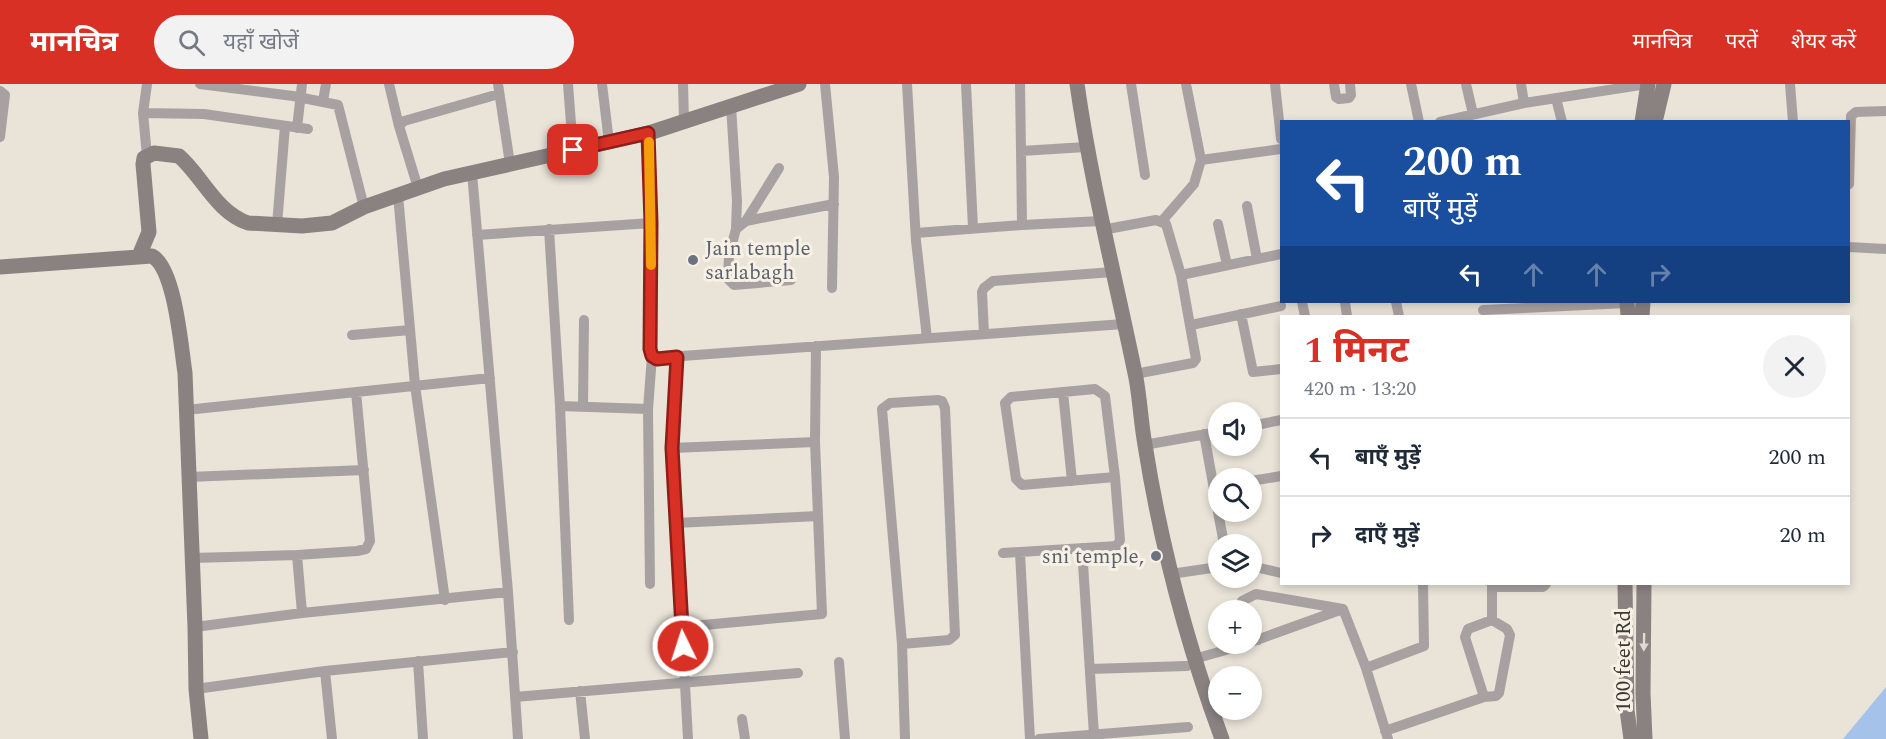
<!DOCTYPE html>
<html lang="hi">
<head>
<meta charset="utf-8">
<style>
	body { margin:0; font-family:Spectral,"Noto Sans Devanagari",serif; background:#f2f2f3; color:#1f2937; height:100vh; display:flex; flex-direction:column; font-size:22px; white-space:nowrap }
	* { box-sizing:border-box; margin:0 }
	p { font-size:20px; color:#747a83 }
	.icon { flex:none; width:33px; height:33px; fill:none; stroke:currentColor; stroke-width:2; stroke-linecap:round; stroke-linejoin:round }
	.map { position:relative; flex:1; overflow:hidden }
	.sheet { position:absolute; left:1280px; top:231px; width:570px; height:270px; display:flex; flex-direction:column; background:#fff; border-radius:0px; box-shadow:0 3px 9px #0003 }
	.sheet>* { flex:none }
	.top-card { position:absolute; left:1280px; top:36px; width:570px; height:183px; border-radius:0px; box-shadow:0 3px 9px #0003; background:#1a4fa0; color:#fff; overflow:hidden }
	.controls { position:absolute; left:1208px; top:318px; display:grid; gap:12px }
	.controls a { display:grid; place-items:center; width:54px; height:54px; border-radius:50%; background:#fff; box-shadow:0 3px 9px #0003; font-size:30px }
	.pin { position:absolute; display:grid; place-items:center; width:51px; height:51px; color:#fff; margin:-26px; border-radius:12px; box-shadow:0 3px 9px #0006 }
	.me { position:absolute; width:66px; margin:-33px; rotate:356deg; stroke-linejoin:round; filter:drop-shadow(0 0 4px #0008) }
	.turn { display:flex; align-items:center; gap:21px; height:126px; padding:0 24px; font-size:27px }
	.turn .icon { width:78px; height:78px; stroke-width:2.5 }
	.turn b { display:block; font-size:42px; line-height:51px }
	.lanes { display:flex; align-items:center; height:57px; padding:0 24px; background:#0003; justify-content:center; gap:30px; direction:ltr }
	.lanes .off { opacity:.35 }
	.round { display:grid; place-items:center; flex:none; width:63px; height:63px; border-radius:32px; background:#f2f2f3 }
	.summary { display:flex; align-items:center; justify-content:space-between; height:102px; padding:0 24px }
	h1 { font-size:36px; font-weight:700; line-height:45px; color:#d93025 }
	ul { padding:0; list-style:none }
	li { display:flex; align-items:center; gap:18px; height:78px; padding:0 24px; border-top:2px solid #e0e1e3 }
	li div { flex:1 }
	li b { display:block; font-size:22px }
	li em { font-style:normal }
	header { display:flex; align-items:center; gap:36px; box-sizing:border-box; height:84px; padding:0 30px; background:#d93025; color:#fff }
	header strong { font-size:28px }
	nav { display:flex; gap:33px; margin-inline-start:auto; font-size:21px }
	.search { width:420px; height:54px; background:#f2f2f3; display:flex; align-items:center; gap:15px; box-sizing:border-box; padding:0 21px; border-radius:33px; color:#747a83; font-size:22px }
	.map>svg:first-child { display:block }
	.water { fill:#a4c2ea }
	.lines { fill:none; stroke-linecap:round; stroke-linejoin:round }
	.street { stroke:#a8a1a2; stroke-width:10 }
	.secondary { stroke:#8a8181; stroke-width:15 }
	.oneway { fill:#e1dad1 }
	.route-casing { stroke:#8d1f18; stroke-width:15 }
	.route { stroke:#d93025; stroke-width:10 }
	.slow { stroke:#f59e0b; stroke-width:10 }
	.worship-dot { fill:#6b7280; stroke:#f7f0e5; stroke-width:2 }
	.labels { text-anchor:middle; stroke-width:6; stroke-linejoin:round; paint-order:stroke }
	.worship-label { font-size:21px; fill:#5b616d; stroke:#f7f0e5; text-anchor:start }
	.street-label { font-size:21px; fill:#3c3935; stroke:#f7f0e5 }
</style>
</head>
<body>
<header>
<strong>मानचित्र</strong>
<div class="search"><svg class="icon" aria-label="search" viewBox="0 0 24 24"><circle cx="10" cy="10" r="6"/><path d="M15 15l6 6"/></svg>यहाँ खोजें</div>
<nav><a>मानचित्र</a><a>परतें</a><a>शेयर करें</a></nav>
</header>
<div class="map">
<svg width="1886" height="655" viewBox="0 0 1886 655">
	<rect width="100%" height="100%" fill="#e9e3d8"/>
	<path class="water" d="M1886,603v52h-43z"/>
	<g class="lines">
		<path class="street" d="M147,0l-4,29 4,43
			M200,0l93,12 45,9 26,102
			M389,0l10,42
			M498,0l12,80
			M568,0l5,66
			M602,0l7,58
			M683,0l1,36
			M825,0l9,93 -2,111
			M907,0l9,157 11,97
			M966,0l7,144
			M1020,0l1,67 65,-4
			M1131,0l14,91
			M1186,0l15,76 80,-11
			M1275,0l6,55
			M1334,0l2,13 3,2 10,-1 2,-3 -1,-11
			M1411,0l8,38
			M1466,0l7,30
			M1521,0l3,19
			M1790,0l3,38
			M0,7l5,4 -5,42
			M1556,14l6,24
			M323,17l3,-17
			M731,22l6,95 -1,28
			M143,29l61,1 104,15
			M1440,38l84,-19 123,-19
			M297,44l5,-44
			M649,49l2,90 -1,126 2,7 3,2 469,-34
			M1021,67l1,74
			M779,84l-33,53 -10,8 -7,26 -1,24 6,6 57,-5
			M472,89l36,419 10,147
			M1849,100l2,-68 5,-4 30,-1
			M418,104l-19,-62 5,-5 95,-27
			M398,111l17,190 30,215
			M1247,122l10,53
			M746,137l88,-17
			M1162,137l32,-37 7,-24
			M1218,140l9,41
			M277,141l8,-99
			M549,145l11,177 9,214
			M1102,146l54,-10 10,4 15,51
			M916,149l106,-8 79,-4
			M477,151l174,-12
			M1848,163l38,2
			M1302,218l3,14
			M1345,218l2,14
			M1396,218l3,14
			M1483,226l144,-7
			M1241,230l12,58 28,-3
			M1191,241l90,-19
			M984,250l-2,-42 2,-4 9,-7 120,-9
			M352,251l58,-5
			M677,273l-5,91 16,291
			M1135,290l58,-11 3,-4 -15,-84 100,-21
			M1063,308l9,89
			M560,322l88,3
			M583,322l1,-86
			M186,326l304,-32
			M1251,342l30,-6
			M1204,350l14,77
			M1144,361l74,-13
			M672,364l143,-6
			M189,393l175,-7
			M1251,397l30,-5
			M1218,428l6,32
			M675,439l143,-7
			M1082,464l12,187
			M1003,469l114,-7 3,-6 -5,-63 -10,-81 -10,-7 -84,8 -6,6 11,76 6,6 93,-8
			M1020,469l10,186
			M297,471l5,58
			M192,474l105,-3 60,-4 9,-2 4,-8 -14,-149
			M1251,482l30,7
			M1171,490l47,-7
			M650,500l-2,-175 4,-53
			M1492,503h51l3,-3
			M1343,525l23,59 22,71
			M1244,526l-2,-9 14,-7 87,15
			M1492,536v-36
			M1251,542l7,14
			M195,543l107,-14 206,-21
			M682,543l140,-13 -7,-172 1,-96
			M1251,558l89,-32
			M902,560l47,-4 6,-5 -10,-227 -3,-7 -4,-1 -48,3 -8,6 20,235 3,95
			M1194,575l53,-15
			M418,577l5,78
			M839,578l6,77
			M1366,584l58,-22 -1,-62
			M1090,585l97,-3
			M325,587l7,68
			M196,605l129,-18 188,-19
			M580,607l5,48
			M515,613l283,-24
			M742,635l3,20
			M1385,647l99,-34 -19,-60 3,-8 24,-9 15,9 3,6 -11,58 -3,3 -12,1
			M1039,655l149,-12"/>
		<path class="secondary" d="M1077,0c14,99 39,196 59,294 4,22 5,45 9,67 16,101 42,199 77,294
			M1642,38l6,-38
			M1655,38l9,-38
			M139,172l10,-24 -6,-68 1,-6 10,-5 25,3c24,21 37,56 69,67l54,3 30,-3 32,-16 80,-28 205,-46 150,-49
			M0,183l152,-11c23,12 29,91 33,117l10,254 1,62 5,50
			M1627,218l1,14
			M1642,232l1,-14
			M1625,500l2,126 4,29
			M1644,500l-1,109 2,46"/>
	</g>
	<defs><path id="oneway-solid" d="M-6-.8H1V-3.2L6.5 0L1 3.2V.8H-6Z" transform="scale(1.5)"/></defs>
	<use class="oneway" href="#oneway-solid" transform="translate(1644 558) rotate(91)"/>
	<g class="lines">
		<g class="route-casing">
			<path id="route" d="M573,66l75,-17 3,90 -1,126 2,7 5,3 20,-2 -5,91 11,198"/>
		</g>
		<use href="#route" class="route"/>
		<path class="slow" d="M649,58l2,123"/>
	</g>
	<g class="worship-dot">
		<circle cx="693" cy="176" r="6"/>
		<circle cx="1156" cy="472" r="6"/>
	</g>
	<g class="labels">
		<g class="worship-label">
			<text x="705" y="171">Jain temple<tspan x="705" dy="24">sarlabagh</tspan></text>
			<text x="1144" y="479" text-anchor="end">sni temple,</text>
		</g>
		<g class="street-label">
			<text transform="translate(1623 577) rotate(-90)" y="7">100 feet Rd</text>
		</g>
	</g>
</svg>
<div class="controls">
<a><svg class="icon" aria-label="sound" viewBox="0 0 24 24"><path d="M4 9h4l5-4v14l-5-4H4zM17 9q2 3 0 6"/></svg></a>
<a><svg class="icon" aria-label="search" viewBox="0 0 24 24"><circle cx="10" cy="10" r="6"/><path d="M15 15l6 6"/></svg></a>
<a><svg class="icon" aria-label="layers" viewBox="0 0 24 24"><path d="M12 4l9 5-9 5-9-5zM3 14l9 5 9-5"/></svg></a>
<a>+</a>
<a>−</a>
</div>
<div class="pin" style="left:573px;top:66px;background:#d93025"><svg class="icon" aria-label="arrive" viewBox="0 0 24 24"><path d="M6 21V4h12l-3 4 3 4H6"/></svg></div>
<svg class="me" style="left:683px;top:562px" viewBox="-20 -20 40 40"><circle r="17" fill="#d93025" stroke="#fff" stroke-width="3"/><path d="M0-11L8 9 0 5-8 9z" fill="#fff"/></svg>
<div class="top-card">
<div class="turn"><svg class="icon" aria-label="left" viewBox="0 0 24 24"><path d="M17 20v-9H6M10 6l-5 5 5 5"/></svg><div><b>200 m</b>बाएँ मुड़ें</div></div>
<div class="lanes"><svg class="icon" aria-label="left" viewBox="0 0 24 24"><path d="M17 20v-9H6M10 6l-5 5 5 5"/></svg><svg class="icon off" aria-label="ahead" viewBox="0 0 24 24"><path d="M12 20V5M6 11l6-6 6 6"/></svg><svg class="icon off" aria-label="ahead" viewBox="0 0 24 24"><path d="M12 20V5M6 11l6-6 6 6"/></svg><svg class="icon off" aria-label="right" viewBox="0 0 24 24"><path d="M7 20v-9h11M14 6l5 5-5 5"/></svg></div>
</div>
<section class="sheet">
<div class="summary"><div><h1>1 मिनट</h1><p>420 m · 13:20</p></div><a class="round"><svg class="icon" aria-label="close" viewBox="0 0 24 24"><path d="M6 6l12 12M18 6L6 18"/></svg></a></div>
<ul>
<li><svg class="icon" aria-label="left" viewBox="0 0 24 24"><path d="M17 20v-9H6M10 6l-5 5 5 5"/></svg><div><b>बाएँ मुड़ें</b></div><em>200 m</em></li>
<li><svg class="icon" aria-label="right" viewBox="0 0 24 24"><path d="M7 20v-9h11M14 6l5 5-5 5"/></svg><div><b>दाएँ मुड़ें</b></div><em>20 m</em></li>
</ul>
</section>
</div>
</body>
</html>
